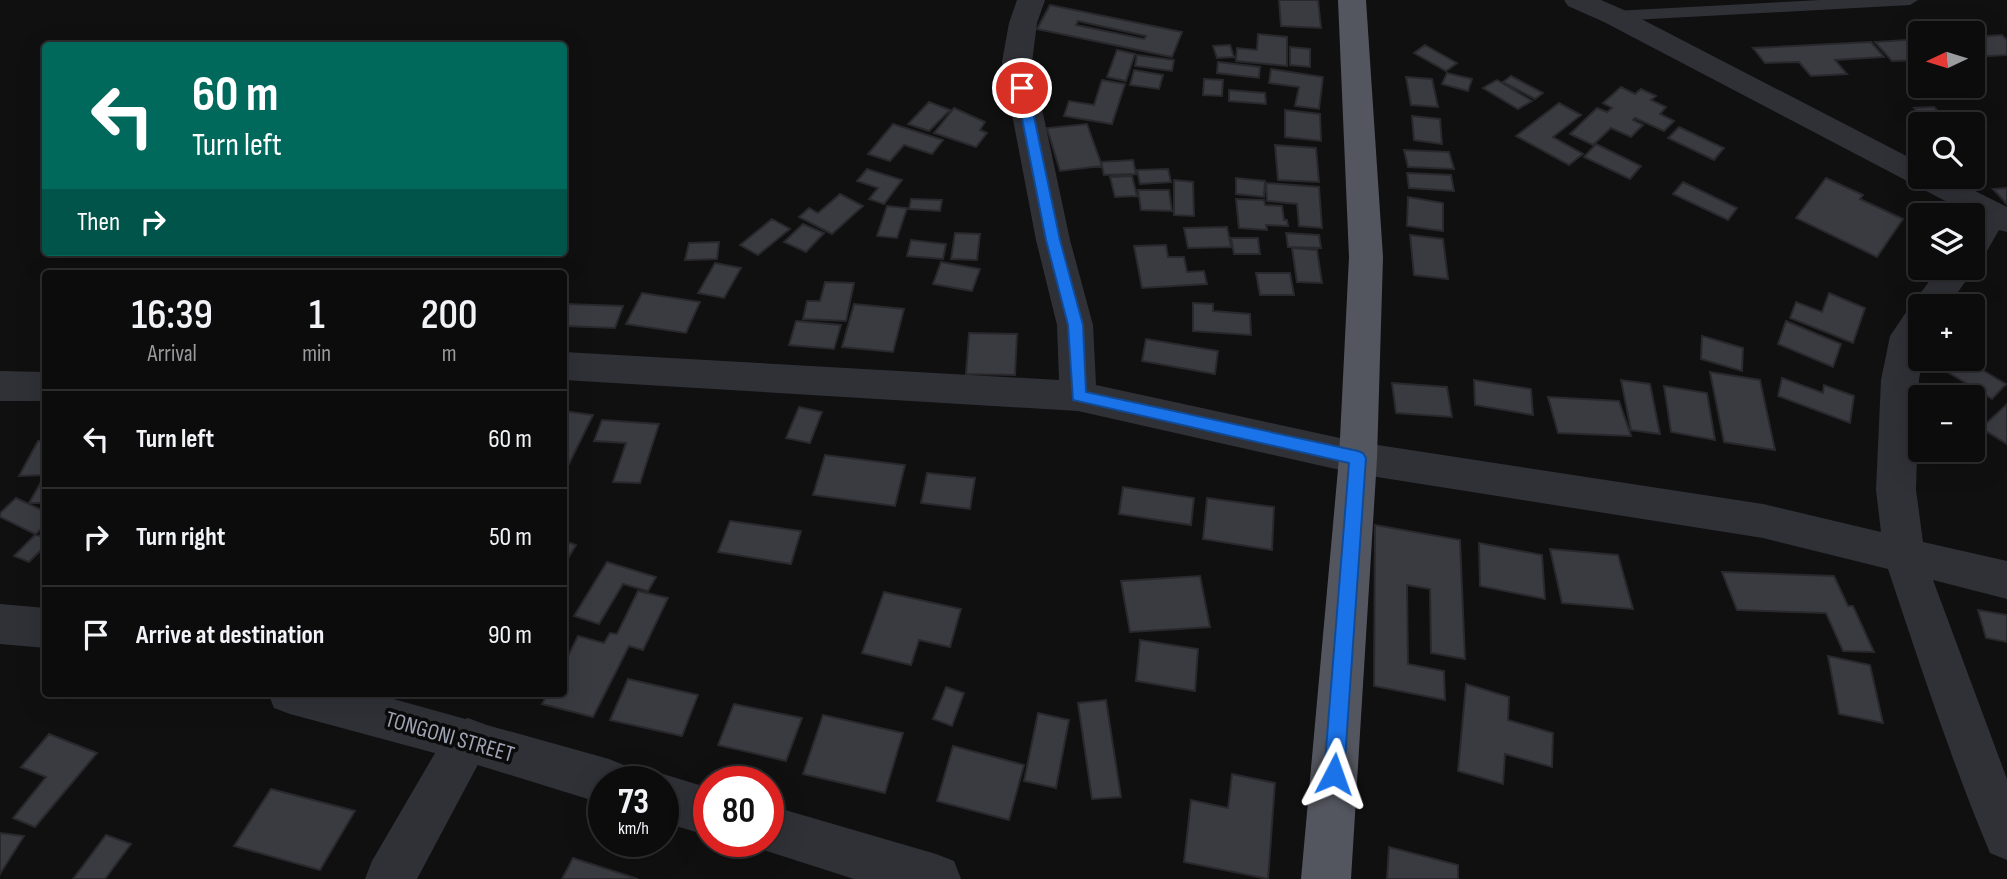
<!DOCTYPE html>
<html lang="en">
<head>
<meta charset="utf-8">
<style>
	body { margin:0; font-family:"Sofia Sans Condensed",sans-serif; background:#1a1a1b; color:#f1f3f6; height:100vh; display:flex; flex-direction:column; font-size:26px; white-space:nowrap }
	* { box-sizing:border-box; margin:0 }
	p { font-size:23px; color:#9a9b9d }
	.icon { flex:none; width:38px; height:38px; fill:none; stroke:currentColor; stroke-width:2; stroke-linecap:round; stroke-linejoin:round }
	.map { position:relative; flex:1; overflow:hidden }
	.sheet { position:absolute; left:42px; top:270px; width:525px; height:427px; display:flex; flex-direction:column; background:#0c0c0d; border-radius:7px; box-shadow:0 7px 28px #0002,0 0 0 2px #2c2c2e }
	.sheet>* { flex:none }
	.hud { position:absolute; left:42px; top:42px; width:525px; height:214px; border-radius:7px; box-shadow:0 7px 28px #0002,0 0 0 2px #2c2c2e; background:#00695c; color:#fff; overflow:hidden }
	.needle { width:46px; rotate:266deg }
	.buttons { position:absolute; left:1908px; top:21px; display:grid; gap:14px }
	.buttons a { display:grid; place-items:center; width:77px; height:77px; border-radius:7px; background:#0c0c0d; box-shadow:0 7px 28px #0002,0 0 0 2px #2c2c2e; font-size:35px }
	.speed { position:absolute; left:588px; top:766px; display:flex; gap:14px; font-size:35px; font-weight:700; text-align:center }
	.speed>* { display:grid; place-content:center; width:91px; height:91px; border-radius:50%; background:#0c0c0d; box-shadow:0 7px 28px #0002,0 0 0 2px #2c2c2e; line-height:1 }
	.speed small { font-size:18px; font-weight:400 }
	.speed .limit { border:10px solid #d22; background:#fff; color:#111 }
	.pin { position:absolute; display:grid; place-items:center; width:60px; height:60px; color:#fff; margin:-30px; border:4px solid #fff; border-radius:50%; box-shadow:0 2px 7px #0007 }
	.me { position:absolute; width:77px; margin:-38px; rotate:4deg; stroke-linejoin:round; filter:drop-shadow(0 0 5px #0008) }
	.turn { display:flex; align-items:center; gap:24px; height:147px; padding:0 35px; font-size:32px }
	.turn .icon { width:91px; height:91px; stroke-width:2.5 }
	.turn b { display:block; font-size:49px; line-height:60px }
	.then { display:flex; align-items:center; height:66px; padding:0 35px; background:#0003; gap:14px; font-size:26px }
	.eta { display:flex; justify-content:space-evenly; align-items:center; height:119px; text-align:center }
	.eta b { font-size:42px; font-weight:600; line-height:49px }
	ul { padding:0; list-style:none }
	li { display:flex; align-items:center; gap:21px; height:98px; padding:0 35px; border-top:2px solid #2c2c2e }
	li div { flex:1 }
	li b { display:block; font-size:26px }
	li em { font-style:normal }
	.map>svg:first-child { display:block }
	.building { fill:#3a3b41; stroke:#29292d; stroke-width:2; fill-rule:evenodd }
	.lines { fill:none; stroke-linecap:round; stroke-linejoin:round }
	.service { fill:#303137; fill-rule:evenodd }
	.minor { fill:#303137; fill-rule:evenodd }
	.tertiary { fill:#303137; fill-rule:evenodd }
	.trunk { fill:#54565f; fill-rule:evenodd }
	.route { fill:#1a73e8; stroke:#114b97; stroke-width:2 }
	.labels { text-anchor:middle; stroke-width:7; stroke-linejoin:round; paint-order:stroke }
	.street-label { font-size:23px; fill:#9fa5b4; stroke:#0b0b0c }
</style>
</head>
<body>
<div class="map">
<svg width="2007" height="879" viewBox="0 0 2007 879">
	<rect width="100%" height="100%" fill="#101011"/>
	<path class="building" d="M1279,0h39l3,28 -40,-2z
		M1050,5l132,27 -10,25 -135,-28zM1078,21l68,15 -2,3 -68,-14z
		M1258,34l29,3v29l-51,-5 1,-13 20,2z
		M2002,35l5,5v15l-35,2v-20z
		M1920,39v21l-28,1 -17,-19z
		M1871,42l13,15 -49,3 12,14 -36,2 -12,-14 -34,1 -12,-15z
		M1230,45l4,12 -17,1 -4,-12z
		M1425,45l32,18 -11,8 -32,-18z
		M1290,47l20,2v18l-20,-2z
		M1117,50l18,4 -9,27 -19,-4z
		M1137,55l37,5 -2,11 -37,-5z
		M1218,62l42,5 -1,11 -42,-5z
		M1271,69l52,8 -4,32 -24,-3 4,-19 -30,-4z
		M1134,70l29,5 -4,14 -29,-4z
		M1447,73l25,6 -4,12 -26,-7z
		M1511,76l32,17 -8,6 -32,-17z
		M1406,77l26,2 6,28 -27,-2z
		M1204,79l19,1 -1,16 -19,-1z
		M1102,80l23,4 -13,40 -48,-8 5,-15 25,4z
		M1497,80l35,21 -14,8 -35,-21z
		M1621,87l14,7 6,-5 15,7 -5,4 15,7 -6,7 14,7 -10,10 -29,-13 -2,2 10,5 -12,12 -20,-9 -18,17 -23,-11 27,-26 10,4 5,-4 -9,-5z
		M1229,90l36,3 1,11 -37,-3z
		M929,102l21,8 -21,21 -21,-7z
		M1559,103l22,12 -28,22 30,17 -14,11 -53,-29z
		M1934,107l16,17h-22l-14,-16z
		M954,108l31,14 -5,8 7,3 -11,14 -42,-14z
		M1285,110l35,4 1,27 -36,-4z
		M1412,116l28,3 2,25 -28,-4z
		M893,124l50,16 -11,14 -28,-9 -14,16 -22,-7z
		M1087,124l15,42 -42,5 -13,-43z
		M1679,127l45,21 -10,12 -46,-22z
		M1596,144l45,22 -11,13 -46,-22z
		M1275,145l41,3 3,34 -41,-2z
		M1404,150l45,2 5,17 -46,-2z
		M1133,160l3,14 -32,1 -3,-13z
		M867,169l35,11 -18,24 -15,-5 9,-11 -21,-7z
		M1168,169l3,13 -31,2 -3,-14z
		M1407,173l44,2 3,16 -45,-3z
		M1132,176l5,20 -22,1 -5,-20z
		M1236,178l29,3 -1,16 -28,-3z
		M1826,178l37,17 -3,4 43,20 -26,38 -81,-39z
		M1174,180l19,2 1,34 -20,-1z
		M1683,182l54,26 -9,12 -55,-26z
		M1266,183l53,4 3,41 -23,-2 -2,-22 -30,-3z
		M2007,188v16l-14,-15z
		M1138,190h31l3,21 -31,-1z
		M840,194l23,12 -31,28 -33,-17 10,-9 9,5z
		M1408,197l35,6v28l-36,-5z
		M911,199l31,1 -2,11 -31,-2z
		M1236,199l28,1 1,5 17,1 2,14h3l1,6 -22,-1 1,5 -28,-2z
		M887,206l20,2 -10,30 -20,-2z
		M772,219l18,10 -32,26 -18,-10z
		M803,224l21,9 -18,19 -22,-10z
		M1227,227l4,20 -43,1 -4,-20z
		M955,233l25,1 -3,26 -26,-1z
		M1286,233l33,2 2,13 -33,-1z
		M1410,235l33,4 5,40 -34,-4z
		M1231,238h27l2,16h-26z
		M911,240l35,4 -3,15 -36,-3z
		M719,242l-2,17 -32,1 4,-17z
		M1166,245l2,12h16l3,15 17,-1 3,13 -65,4 -8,-42z
		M1292,248l25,2 5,33 -25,-1z
		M941,262l39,7 -8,22 -39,-7z
		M715,263l26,5 -17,30 -26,-5z
		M1256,273h34l4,22h-34z
		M825,282l29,1 -8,38 -43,-2 4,-18h13z
		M642,293l58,9 -14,31 -60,-9z
		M1829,293l36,15 -12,35 -63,-25 6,-16 26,10z
		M1193,303l20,1v7l37,3 1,21 -58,-4z
		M567,304l56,2 -8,22 -51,-2z
		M854,304l50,5 -11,43 -51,-5z
		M796,321l45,4 -7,24 -45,-4z
		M1786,321l55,23 -8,23 -55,-23z
		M969,333l48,1 -2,41 -49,-1z
		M1702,336l41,12 -1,23 -41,-12z
		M1146,339l72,12 -3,23 -73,-13z
		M1943,359h21l42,25 -14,15 -56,-34z
		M1710,372l50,8 15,70 -51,-8z
		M1782,378l41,15 1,-8 30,11 -4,27 -72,-27z
		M1474,380l57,9 2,26 -58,-10z
		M1621,380l29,4 10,50 -29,-4z
		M1392,383l55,4 5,30 -56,-4z
		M1664,386l43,7 8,47 -44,-8z
		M1548,397l71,4 12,35 -73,-3z
		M2007,404v40l-26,-16z
		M799,407l23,5 -12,31 -24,-5z
		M564,411l29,4 -29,59z
		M602,420l57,4 -19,59 -27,-1 13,-39 -32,-2z
		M46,440l-1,35 -26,1 19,-35z
		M825,455l80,10 -10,41 -82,-11z
		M927,473l48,5 -5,31 -49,-6z
		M44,477l2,26h-17z
		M1123,487l71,11 -3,27 -72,-11z
		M16,498l30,14v18l-7,6 -39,-19v-4z
		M1207,498l67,9 -2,43 -69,-11z
		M730,521l71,10 -10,33 -73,-12z
		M46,524v21l-17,17 -15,-6z
		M1375,525l85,15 5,119 -34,-6 -1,-64 -23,-4 1,79 36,7 1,29 -71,-14z
		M564,541l12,4 -12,20z
		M1479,543l63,12 3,44 -65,-13z
		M1550,549l68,6 15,54 -71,-6z
		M607,562l49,15 -8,14 -25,-7 -24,40 -25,-8z
		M1722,572l112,4 14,30h5l21,46 -31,-1 -17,-38 -89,-3z
		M1200,576l10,51 -80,5 -9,-51z
		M638,591l30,7 -25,52 -14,-4 -36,71 -51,-13 6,-11h16v-29l14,-28 26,7 6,-10 7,1z
		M884,592l77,17 -11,38 -31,-7 -8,25 -49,-12z
		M1978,610l29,5v27l-21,-4z
		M1140,640l58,9 -3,42 -59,-10z
		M1828,656l42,9 13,58 -44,-9z
		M628,679l70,16 -16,41 -72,-16z
		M1466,684l43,13 -1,23 45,13 -1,34 -47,-13 -2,30 -45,-13z
		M946,687l18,6 -12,33 -19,-7z
		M1106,700l15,97 -29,2 -14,-96z
		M734,704l68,14 -16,43 -68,-16z
		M1038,713l31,7 -13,68 -32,-7z
		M823,715l80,18 -18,60 -82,-19z
		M49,734l48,19 -62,74 -22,-9 33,-41 -25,-10z
		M953,746l71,19 -15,55 -72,-19z
		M1232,774l43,9 -7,96 -84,-17 7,-62 37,8z
		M271,789l84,22 -35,59 -86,-24z
		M0,833l24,3 -24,38z
		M106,835l25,9 -26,35h-32z
		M1389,847l69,18v14h-71z
		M573,858l65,21h-76z"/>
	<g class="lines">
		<path class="service" d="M1820,0h98l-8,5 -296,16 -8,-5 8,-5z"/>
		<path class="minor" d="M1017,0h28l-8,23 -5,39 38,178 23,85 3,60 262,57 405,62 118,28 -5,-42 5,-110 9,-44 17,-25 6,-2 -2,-3 28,-38h33v-5l3,5 -27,38h-28v53h2l-3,21 -3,110 7,52 84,19v38l-74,-19 74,199v81l-17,-7c-39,-93 -70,-188 -102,-284l-125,-31 -405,-64 -280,-63 -514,-31v-28l495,28 -2,-55 -21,-85 -34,-178 7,-39z
			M1564,0h37l23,10 296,153v14h27l60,30v25l-8,-2 -15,26 -12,4v-45l-368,-193 -36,-16z
			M0,371l46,1v29h-46z
			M468,718l16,6 7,16 -74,139h-52l7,-18 80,-137z"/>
		<path class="tertiary" d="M0,604l46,4v40l-46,-4z
			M268,693h104l237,66 17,7 7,16h-29v22l-136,-42 -178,-48 -16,-6z
			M663,774l46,14v48l-46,-14v-40h-17z
			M768,805l168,49 18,7 7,18h-107l-103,-33 -2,-4h19z"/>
		<path class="trunk" d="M1338,0h28l17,257 -6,201 -26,421h-50l38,-421 10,-201z"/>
	</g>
	<path class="route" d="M1022,84l6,4 32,152 23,85 3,67 272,59 5,2 3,5 -22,316 -3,6 -7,3 -7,-3 -3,-6 25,-311 -276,-63 -5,-75 -22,-85 -30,-152z"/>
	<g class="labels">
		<g class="street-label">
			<text transform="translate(450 736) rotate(16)" y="8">TONGONI STREET</text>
		</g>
	</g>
</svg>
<div class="buttons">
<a><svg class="needle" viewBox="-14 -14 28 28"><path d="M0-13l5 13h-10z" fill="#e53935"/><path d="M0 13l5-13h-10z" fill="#9a9b9d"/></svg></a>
<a><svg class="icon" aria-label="search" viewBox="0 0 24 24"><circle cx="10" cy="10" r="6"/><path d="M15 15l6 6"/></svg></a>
<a><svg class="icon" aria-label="layers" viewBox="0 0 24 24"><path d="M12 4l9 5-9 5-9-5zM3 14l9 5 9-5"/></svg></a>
<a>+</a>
<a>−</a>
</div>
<div class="speed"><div>73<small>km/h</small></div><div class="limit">80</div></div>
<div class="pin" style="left:1022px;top:88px;background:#d93025"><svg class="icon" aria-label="arrive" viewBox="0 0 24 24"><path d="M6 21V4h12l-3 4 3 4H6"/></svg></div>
<svg class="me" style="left:1334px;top:774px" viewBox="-20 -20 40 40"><path d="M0-17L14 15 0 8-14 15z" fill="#1a73e8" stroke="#fff" stroke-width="4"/></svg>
<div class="hud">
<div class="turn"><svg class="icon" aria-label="left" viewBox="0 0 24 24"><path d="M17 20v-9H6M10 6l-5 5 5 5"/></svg><div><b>60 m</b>Turn left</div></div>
<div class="then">Then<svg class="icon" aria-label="right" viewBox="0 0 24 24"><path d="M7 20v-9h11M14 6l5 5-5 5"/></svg></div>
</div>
<section class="sheet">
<div class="eta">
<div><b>16:39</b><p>Arrival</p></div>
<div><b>1</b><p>min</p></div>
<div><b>200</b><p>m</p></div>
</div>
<ul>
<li><svg class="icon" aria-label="left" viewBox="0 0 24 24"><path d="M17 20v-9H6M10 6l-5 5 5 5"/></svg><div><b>Turn left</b></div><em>60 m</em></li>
<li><svg class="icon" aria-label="right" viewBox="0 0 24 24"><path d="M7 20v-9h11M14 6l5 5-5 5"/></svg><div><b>Turn right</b></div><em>50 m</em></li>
<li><svg class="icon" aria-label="arrive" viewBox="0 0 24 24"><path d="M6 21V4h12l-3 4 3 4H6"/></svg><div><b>Arrive at destination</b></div><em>90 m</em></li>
</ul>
</section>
</div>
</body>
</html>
